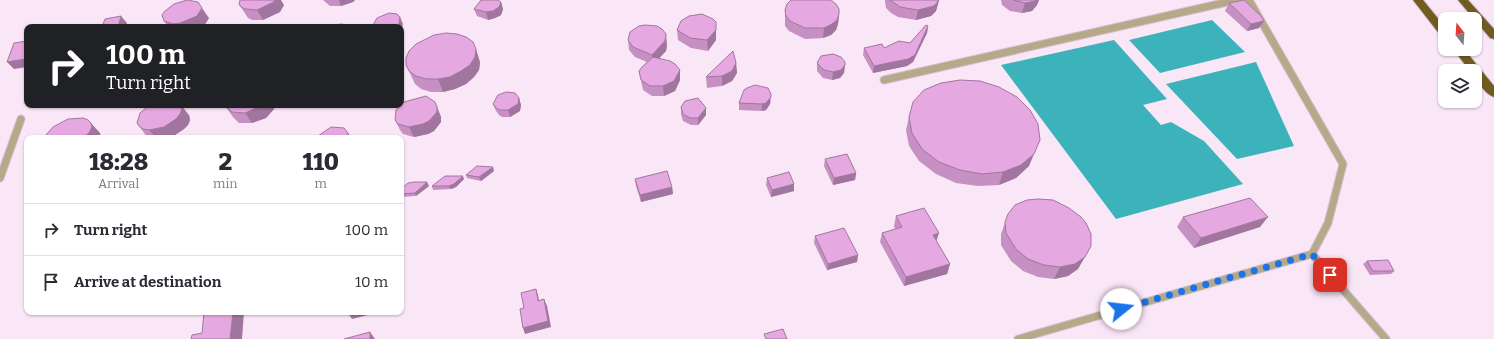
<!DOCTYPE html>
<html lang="en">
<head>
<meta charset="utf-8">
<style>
	body { margin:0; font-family:Bitter,serif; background:#f2f2f3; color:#2b2b33; height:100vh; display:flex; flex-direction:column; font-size:15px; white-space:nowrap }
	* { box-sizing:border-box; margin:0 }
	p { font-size:13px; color:#7c7c81 }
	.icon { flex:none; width:22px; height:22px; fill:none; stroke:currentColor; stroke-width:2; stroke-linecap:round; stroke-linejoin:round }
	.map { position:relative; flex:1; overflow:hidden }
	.drawer { position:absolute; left:24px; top:135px; width:380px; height:180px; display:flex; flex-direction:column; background:#fff; border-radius:8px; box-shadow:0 1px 3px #0004 }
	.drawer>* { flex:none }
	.banner { position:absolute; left:24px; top:24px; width:380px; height:84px; border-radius:8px; box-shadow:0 1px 3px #0004; background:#202124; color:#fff; overflow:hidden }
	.needle { width:26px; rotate:343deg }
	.buttons { position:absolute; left:1438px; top:12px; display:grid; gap:8px }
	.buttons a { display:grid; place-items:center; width:44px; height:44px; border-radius:8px; background:#fff; box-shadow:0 1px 3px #0004; font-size:20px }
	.pin { position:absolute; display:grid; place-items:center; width:34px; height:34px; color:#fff; margin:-17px; border-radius:8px; box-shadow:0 2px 6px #0006 }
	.me { position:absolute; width:44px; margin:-22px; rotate:74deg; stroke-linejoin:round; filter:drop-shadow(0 0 3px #0008) }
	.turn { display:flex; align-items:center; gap:14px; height:84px; padding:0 16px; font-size:18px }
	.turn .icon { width:52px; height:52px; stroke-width:2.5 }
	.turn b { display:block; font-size:28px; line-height:34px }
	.eta { display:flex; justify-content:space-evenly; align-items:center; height:68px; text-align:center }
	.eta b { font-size:24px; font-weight:800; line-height:28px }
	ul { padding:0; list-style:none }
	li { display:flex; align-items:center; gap:12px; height:52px; padding:0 16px; border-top:1px solid #e1e1e2 }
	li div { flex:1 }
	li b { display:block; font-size:15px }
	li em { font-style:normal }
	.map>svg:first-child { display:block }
	.water { fill:#3cb3bb }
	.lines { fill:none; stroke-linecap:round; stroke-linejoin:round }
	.service-casing { stroke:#d4c3d2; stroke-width:9 }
	.motorway-casing { stroke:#d4c3d2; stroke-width:2 }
	.service { stroke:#b5a989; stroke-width:7 }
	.motorway { fill:#715c1f; fill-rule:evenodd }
	.wall { fill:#c690c2 }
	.shaded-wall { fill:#a1769e }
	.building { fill:#e6a8e1; stroke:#a1769e }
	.route { stroke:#1a73e8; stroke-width:7; stroke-dasharray:0 12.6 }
</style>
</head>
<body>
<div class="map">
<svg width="1494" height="339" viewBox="0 0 1494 339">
	<rect width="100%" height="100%" fill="#f9e6f7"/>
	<path class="water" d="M1212,20l33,32 -85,21 -31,-33z
		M1114,40l53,59 -24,6 18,20 10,-3 33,19 39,43 -127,35 -115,-154z
		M1256,62l38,84 -57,13 -71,-75z"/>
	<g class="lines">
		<g class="service-casing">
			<path id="service" d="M884,80l352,-80
				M0,178l21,-59
				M1312,254l74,85
				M1018,339l294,-85 16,-31 15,-59 -94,-164"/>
		</g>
		<g class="motorway-casing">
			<path id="motorway" d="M1413,0h10l22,27v10l-4,-1z
				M1458,0h10l26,29v10l-4,-1z
				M1453,49h11l30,37v11c-9,-3 -19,-17 -19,-26h-5z"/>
		</g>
		<use href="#service" class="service"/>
		<use href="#motorway" class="motorway"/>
	</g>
	<path class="wall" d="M323,0h32l-2,2 -12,4h-11z
		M885,0h54l-3,11 -5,5 -15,4 -18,-3 -7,-4 -5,-5 -1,-6z
		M1001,0h38l-2,5 -5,6 -10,2 -12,-2 -8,-6z
		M501,2l2,7 -2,6 -6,3 -7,2 -11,-4 -3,-7z
		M1229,3l30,25 -12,3 -22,-20z
		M239,4l45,1 -4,7 -17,8h-11l-4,-2z
		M785,10l54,4 -1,10 -2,6 -5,5 -8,3 -18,1 -16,-8 -4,-5z
		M209,18l-5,8 -2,1h-34l-4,-6z
		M928,26l-1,7 -14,29 -6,4 -34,7 -10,-18 1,-7h20l26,-5z
		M677,30l39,10 -8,11 -17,-3 -13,-8z
		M628,40l39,5 -1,6 -7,7 21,12v10l-5,11 -11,5h-12l-9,-6 -4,-19 8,-9 -12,-5 -6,-7z
		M480,62l-1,8 -5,7 -8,7 -11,5 -12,3h-12l-10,-3 -6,-5 -9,-19z
		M736,63l1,10 -5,8 -10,5 -15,2 -1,-11z
		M817,63l28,2 -1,8 -4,5 -8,2 -9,-2 -6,-7z
		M519,98l2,7 -1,6 -10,6h-8l-3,-2 -3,-4 -3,-7z
		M771,101l-1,3 -4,6 -4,1 -23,-1v-7z
		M225,106l49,3 -8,9 -14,5h-13l-6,-6z
		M437,107l4,10v5l-7,9 -6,3 -14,3 -11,-3 -3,-4 -5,-10z
		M681,107l25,1v7l-8,10h-7l-8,-4 -2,-7z
		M189,115l1,5 -2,5 -4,4 -12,8 -4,1h-19l-2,-1 -8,-11z
		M909,117l120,49 -13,12 -17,7 -21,1 -22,-3 -20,-9 -17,-13 -10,-15 -3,-16z
		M825,159l31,14 -1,7 -22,5 -9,-19z
		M494,171l-13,10 -14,-3 -1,-3z
		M767,178l27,6v7l-23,6 -5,-12z
		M464,179l-8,8 -5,2 -18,1 -1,-4z
		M635,179l37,8 1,7 -32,8 -5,-16z
		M429,186l-13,10 -15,1v-3z
		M1008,214l70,55 -10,7 -14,3 -16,-2 -15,-6 -12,-10 -10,-16v-11z
		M896,216l41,26 13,22 -3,10 -43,12 -24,-44 2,-9 13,-4 -1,-3z
		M1183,217l77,10 -66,21 -17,-21z
		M815,236l43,19 -1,7 -30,8 -13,-27z
		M1367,261l27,10 -3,3 -21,1 -7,-11z"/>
	<path class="shaded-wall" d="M275,0h6l3,5 -4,7 -17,8 -6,-10z
		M339,0h16l-2,2 -12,4z
		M939,0l-3,11 -5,5 -15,4 2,-10z
		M1036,0h3l-2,5 -5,6 -10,2 3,-10z
		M501,2l2,7 -2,6 -6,3 -7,2 -2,-8z
		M202,8l7,10 -5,8 -2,1h-20l-2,-4z
		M839,14l-1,10 -2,6 -5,5 -8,3 1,-10z
		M121,16l6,7 -1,4h-8z
		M400,17l3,7 -2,7v-4h-7z
		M1264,21l-5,7 -12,3 4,-7z
		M716,22v18l-8,11 -1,-11z
		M928,26l-1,7 -14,29 -6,4 -34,7 1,-7 34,-7z
		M666,34l1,11 -1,6 -13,14 -1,-10z
		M476,49l4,13 -1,8 -5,7 -8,7 -11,5 -12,3 -5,-13z
		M27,54v13l-13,2 -7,-7z
		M736,63l1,10 -5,8 -10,5v-10z
		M845,65l-1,8 -4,5 -8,2 1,-8z
		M680,70v10l-5,11 -11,5 -1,-10z
		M771,94l-1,10 -4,6 -4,1v-7z
		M519,98l2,7 -1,6 -10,6 -2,-7z
		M181,105l8,10 1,5 -2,5 -4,4 -12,8 -4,1h-12l-7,-8z
		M261,105h14l-1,4 -8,9 -14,5 -7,-10z
		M437,107l4,10v5l-7,9 -6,3 -14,3 -5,-10z
		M706,108v7l-8,10v-7z
		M91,123l9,10 1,5h-18z
		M348,133l3,5h-4z
		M1034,154l-5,12 -13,12 -17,7 4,-13z
		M493,167l1,4 -13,10 -2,-4z
		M856,173l-1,7 -22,5 1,-7z
		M463,176l1,3 -8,8 -5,2 -2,-3z
		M427,182l2,4 -13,10 -1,-3z
		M794,184v7l-23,6 1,-7z
		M672,187l1,7 -32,8 -1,-7z
		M1268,217l-8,10 -66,21 7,-10z
		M939,233l-3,9 -3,-7z
		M858,255l-1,7 -30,8 1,-6z
		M1085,257l-7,12 -10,7 -14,3 6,-12z
		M950,264l-3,10 -43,12 2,-9z
		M536,289l2,6 2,12 -2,-6z
		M544,299l3,7 4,21 -26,7 -2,-6z
		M233,312h11l-2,27h-12z
		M347,312h33l-28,7z
		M370,332l5,7h-5z"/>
	<path class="building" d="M187,0l11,2 4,6 -5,8 -17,7 -7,1 -9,-3 -2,-6 3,-4 9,-7z
		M240,0h35l-1,2 -17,8 -12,-1 -4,-2 -2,-3z
		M481,0h17l3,2 -2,5 -6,4 -7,1 -12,-3z
		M791,0h40l5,4 3,5v5l-2,6 -5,4 -8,4h-19l-15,-7 -4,-5 -1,-6 2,-6z
		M890,0h49l-5,6 -16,4 -18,-3 -7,-5z
		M1013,0h23v1l-11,2z
		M1244,0l17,16 3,5 -13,3 -22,-21z
		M389,13l8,1 3,3 -1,7 -5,3h-19l-2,-2 4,-7z
		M702,14l11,5 3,3v8l-9,10 -17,-2 -13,-8 4,-9 8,-5z
		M121,16l-3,11h-16l3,-8z
		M340,24l8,1 2,2h-17z
		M645,25l12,1 5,3 4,5 -1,7 -13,14 -19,-8 -5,-7 2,-8 9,-6z
		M926,25l2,1 -13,29 -7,4 -34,7 -10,-18 18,-4 2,4 15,-7 11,2z
		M446,33l11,1 9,3 7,5 3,7 -1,8 -5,8 -9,6 -11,6 -12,2h-12l-10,-3 -7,-5 -3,-6v-7l3,-7 7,-7 18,-9z
		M27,41v13l-2,5 -18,3 7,-19z
		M733,51l3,12 -4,8 -10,5 -16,1z
		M833,54l8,3 4,5v3l-4,5 -8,2 -9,-2 -7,-7 4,-7z
		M653,57l17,4 5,3 5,6 -6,11 -11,5h-13l-9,-6 -2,-9 3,-4z
		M960,80l20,1 19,6 18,10 13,13 8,14 2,16 -6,14 -13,11 -18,7 -21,2 -22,-4 -21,-8 -17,-13 -10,-16 -3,-16 4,-15 11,-12 17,-7z
		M755,85l13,3 3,6v3l-5,6 -4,1 -23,-1 5,-13 3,-2z
		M506,92l9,1 4,5 -1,6 -10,6h-8l-4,-2 -3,-4 5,-9z
		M426,96l9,6 2,5v5l-8,9 -6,3 -14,3 -11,-3 -3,-4 1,-10 8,-8z
		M698,98l8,10 -8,10h-8l-7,-4 -2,-7 4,-6z
		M150,105h31l1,4 -2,5 -4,5 -12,8 -15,3 -6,-1 -4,-3 -2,-3 3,-10z
		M225,105h36l-2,2 -14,6 -13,-1 -7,-6z
		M83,118l5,2 3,3 1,4 -3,6 -6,5h-39l1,-2 8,-9 15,-8z
		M331,127l13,1 4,5v3l-1,2h-29v-2z
		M847,154l9,19 -22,5 -9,-19z
		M477,166l16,1 -14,10 -13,-2z
		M667,171l5,16 -32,8 -5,-16z
		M789,172l5,12 -22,6 -5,-12z
		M445,176h18l-9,8 -5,2h-17z
		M414,182h13l-12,11 -14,1v-5l7,-6z
		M1250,198l18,19 -67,21 -18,-21z
		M1038,199l15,1 16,8 12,9 5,6 5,11v12l-6,11 -10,7 -15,3 -16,-2 -16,-6 -12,-10 -10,-16 -1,-11 3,-8 7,-9 12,-5z
		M924,208l15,25 -6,2 17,29 -44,13 -24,-44 20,-6 -6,-11z
		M844,228l14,27 -30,9 -13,-28z
		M1388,260l6,11h-21l-6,-10z
		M536,289l2,12 6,-2 4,22 -25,7 -3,-19 4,-1 -3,-15z
		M204,312h29l-3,27h-39l1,-4 10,-2z
		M783,329l4,10h-21l-2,-5z
		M370,332v7h-26z"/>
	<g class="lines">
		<path class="route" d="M1121,309l191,-55 18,21"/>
	</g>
</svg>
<div class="buttons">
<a><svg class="needle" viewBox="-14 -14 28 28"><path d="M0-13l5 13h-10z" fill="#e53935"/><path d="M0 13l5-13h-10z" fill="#7c7c81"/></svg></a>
<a><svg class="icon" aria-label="layers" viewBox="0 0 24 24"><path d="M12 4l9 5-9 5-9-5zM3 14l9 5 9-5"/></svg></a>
</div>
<div class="pin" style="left:1330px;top:275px;background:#d93025"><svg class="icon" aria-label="arrive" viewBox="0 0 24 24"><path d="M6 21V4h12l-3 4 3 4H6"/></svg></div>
<svg class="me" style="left:1121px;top:309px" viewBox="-20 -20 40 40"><circle r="19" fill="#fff"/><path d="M0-13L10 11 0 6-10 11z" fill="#1a73e8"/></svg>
<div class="banner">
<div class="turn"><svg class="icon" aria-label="right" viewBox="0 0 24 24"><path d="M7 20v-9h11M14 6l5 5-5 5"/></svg><div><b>100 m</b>Turn right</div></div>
</div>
<section class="drawer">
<div class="eta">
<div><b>18:28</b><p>Arrival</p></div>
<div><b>2</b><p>min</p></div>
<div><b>110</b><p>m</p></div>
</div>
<ul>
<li><svg class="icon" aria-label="right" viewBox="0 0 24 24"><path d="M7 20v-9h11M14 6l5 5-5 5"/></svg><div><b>Turn right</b></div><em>100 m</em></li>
<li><svg class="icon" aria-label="arrive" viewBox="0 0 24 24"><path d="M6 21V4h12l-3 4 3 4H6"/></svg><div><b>Arrive at destination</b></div><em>10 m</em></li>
</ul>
</section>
</div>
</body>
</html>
